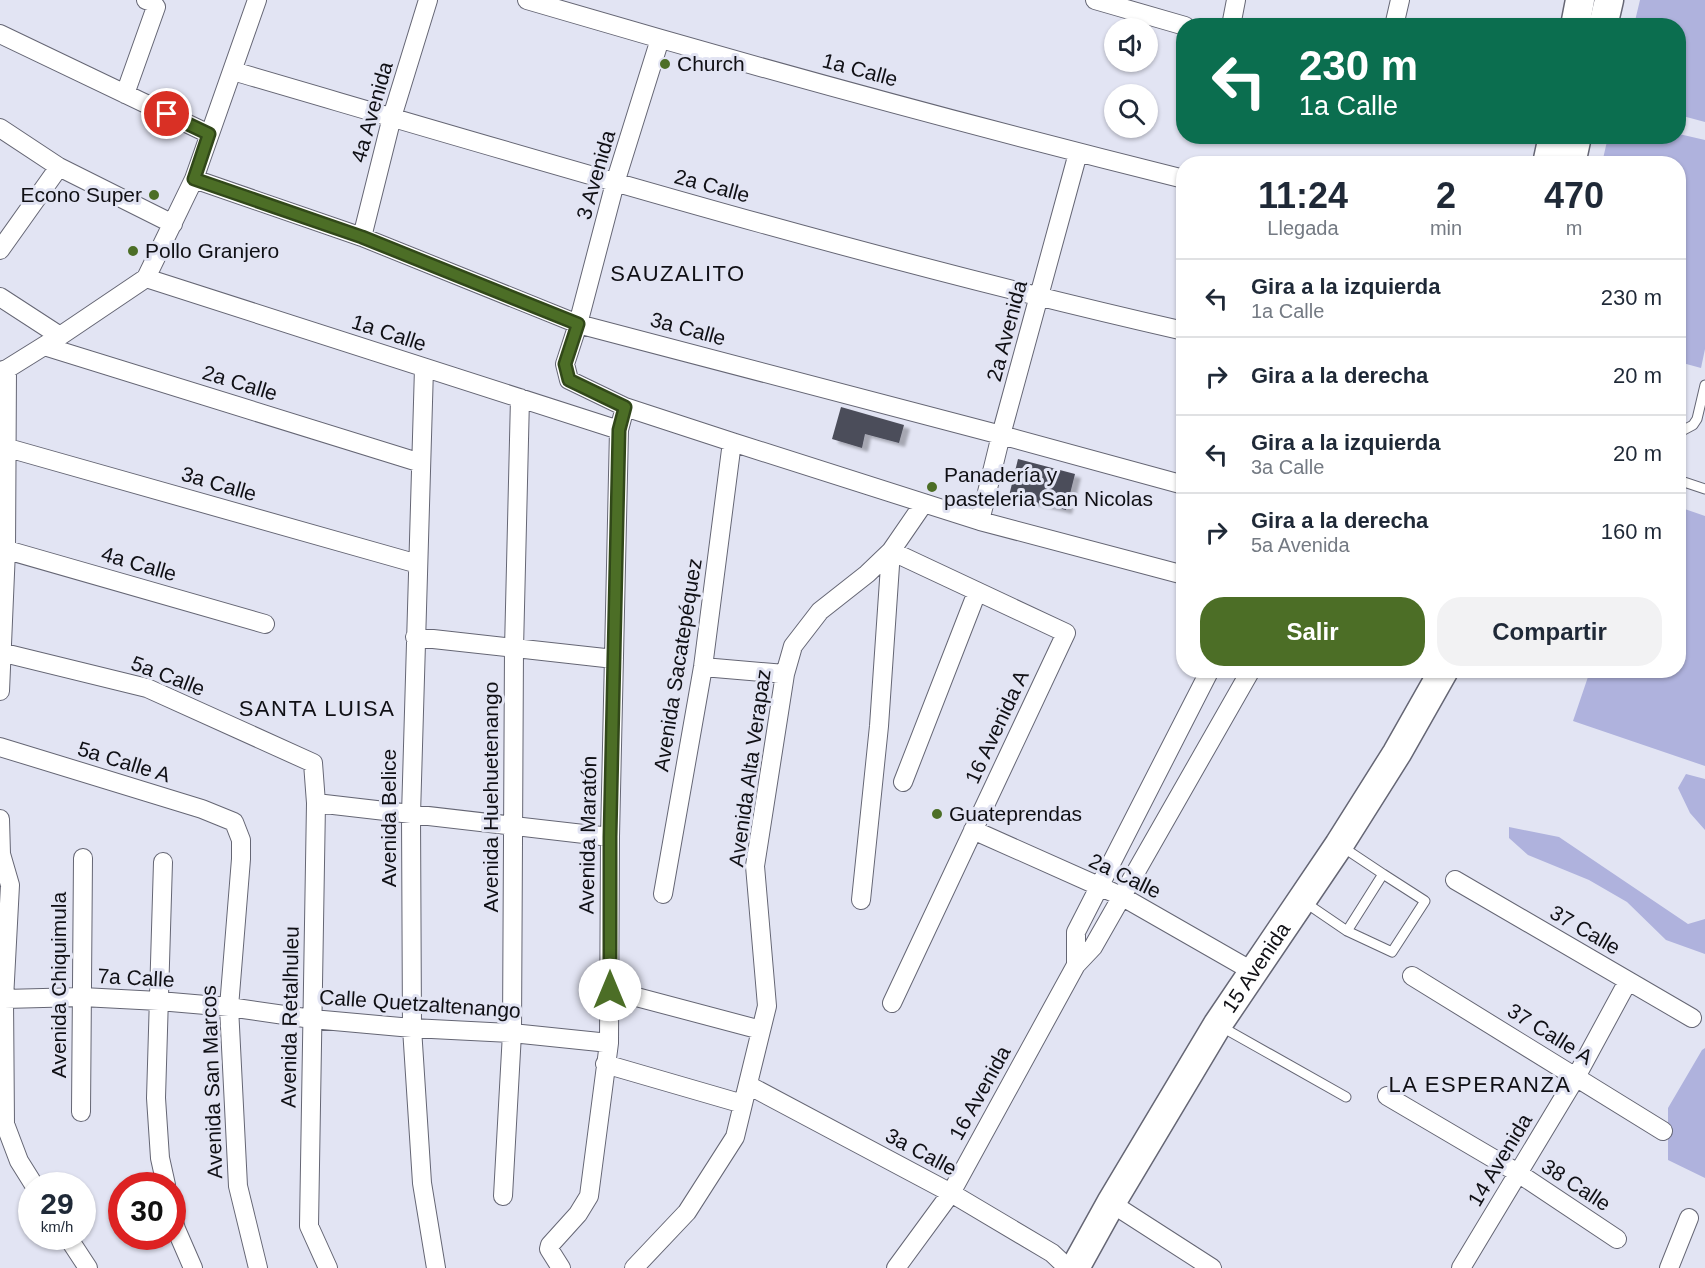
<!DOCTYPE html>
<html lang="es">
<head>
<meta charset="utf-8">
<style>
	body { margin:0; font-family:Helvetica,sans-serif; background:#f2f2f3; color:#1f2937; height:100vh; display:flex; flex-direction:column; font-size:22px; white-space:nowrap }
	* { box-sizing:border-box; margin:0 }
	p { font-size:20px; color:#747a83 }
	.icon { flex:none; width:33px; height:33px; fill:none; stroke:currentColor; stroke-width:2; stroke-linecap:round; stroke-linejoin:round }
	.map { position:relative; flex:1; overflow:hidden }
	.sheet { position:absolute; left:1176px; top:156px; width:510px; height:522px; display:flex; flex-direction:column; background:#fff; border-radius:24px; box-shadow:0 2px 4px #0004 }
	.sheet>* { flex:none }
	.banner { position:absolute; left:1176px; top:18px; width:510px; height:126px; border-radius:24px; box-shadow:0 2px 4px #0004; background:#0b6e4f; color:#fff; overflow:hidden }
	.controls { position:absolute; left:1104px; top:18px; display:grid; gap:12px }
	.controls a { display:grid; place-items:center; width:54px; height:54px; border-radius:50%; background:#fff; box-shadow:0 2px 4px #0004; font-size:30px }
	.speed { position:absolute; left:18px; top:1172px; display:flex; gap:12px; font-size:30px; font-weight:700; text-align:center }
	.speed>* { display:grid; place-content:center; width:78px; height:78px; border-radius:50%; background:#fff; box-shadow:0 2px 4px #0004; line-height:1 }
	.speed small { font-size:15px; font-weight:400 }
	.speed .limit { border:9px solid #d22; background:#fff; color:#111 }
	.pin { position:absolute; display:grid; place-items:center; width:51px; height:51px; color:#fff; margin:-26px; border:3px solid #fff; border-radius:50%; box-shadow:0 2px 6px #0007 }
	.me { position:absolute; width:66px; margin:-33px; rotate:0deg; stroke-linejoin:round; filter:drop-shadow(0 0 4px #0008) }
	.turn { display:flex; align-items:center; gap:21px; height:126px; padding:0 24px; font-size:27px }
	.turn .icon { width:78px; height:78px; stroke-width:2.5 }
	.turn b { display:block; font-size:42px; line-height:51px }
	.eta { display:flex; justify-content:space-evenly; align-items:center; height:102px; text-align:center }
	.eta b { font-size:36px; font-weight:700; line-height:42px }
	.action { display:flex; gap:12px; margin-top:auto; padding:12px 24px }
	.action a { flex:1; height:69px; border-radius:24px; background:#4c6e26; color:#fff; font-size:24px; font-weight:700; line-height:69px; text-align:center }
	.action a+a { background:#f2f2f3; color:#1f2937 }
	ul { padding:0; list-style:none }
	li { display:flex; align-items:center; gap:18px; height:78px; padding:0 24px; border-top:2px solid #e0e1e3 }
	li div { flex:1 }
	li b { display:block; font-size:22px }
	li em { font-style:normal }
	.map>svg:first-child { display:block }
	.green { fill:#afb2dd }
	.building { fill:#4c4d5a; filter:url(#shadow) }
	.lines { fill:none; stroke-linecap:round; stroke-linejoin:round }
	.lane-casing { stroke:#656674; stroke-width:11 }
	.street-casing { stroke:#656674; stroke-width:20 }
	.primary-casing { stroke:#656674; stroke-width:31 }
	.lane { stroke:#fff; stroke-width:9 }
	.street { stroke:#fff; stroke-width:18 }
	.primary { stroke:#fff; stroke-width:28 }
	.route-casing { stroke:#314819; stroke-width:15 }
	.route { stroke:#4c6e26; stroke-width:10 }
	.poi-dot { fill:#4c6e26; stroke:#e2e4f3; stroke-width:2 }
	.labels { text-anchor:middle; stroke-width:6; stroke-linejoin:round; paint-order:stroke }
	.poi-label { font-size:21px; fill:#101015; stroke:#e2e4f3; text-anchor:start }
	.street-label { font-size:21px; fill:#101015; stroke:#e2e4f3 }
	.neighbourhood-label { font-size:22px; letter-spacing:1.5px; fill:#101015; stroke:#e2e4f3 }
</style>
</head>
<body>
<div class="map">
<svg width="1705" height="1268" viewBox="0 0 1705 1268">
	<defs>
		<filter id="shadow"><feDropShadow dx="6" dy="4" stdDeviation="1.5" flood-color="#0004"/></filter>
	</defs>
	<rect width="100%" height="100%" fill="#e2e4f3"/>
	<path class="green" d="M1640,0h65v122l-26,-7 -1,-89 -44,-1z
		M1679,134l26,6v209l-4,19 -22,-6 -1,-198 -76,-1 6,-26 70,-1z
		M1679,507l26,9v250l-132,-45 17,-50 88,-1z
		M1686,774l19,5v51l-15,-17 -12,-25z
		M1509,827l50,10 129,87 17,-5v35l-39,-14 -39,-38 -38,-22 -61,-25 -19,-17z
		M1705,1048v130l-37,-18v-52l34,-58z"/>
	<path class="building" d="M841,407l63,18 -5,18 -34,-9 -3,14 -30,-9z
		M1018,459l57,15 -9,36 -57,-14z"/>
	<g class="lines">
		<g class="lane-casing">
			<path id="lane" d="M1678,433l15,-8 4,-6 8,-34
				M1678,480l27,9
				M1341,846l42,28 -36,57
				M1303,901l44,30 45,21 33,-51 -42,-27
				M1220,1026l126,71"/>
		</g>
		<g class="street-casing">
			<path id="street" d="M527,0c217,64 436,124 657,179
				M1095,0l90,26
				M1231,26l5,-26
				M1394,26l6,-26
				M0,34l209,100
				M660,39l-45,144 -37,141 -13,40 4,16 56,27 107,35 248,79 204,54
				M233,71c315,92 630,187 951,260
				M125,94l31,-87 -4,-5 -6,-2
				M0,128l59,39 114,57
				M194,179l168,58 216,87 423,111 183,50
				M362,237l30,-120 36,-117
				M0,250l59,-83
				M146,278l473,152
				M0,297l60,39
				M44,346l377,117
				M424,368l-13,447 1,213 10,155 14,85
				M0,371l7,-2 53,-33 86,-58 48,-99 63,-179
				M8,448l410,116
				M980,521l21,-86 77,-282
				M0,548l265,76
				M415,637l199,22
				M0,652l147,36 166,75 3,40 -7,423 19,42
				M703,667l82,7
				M0,691l6,-141 1,-181
				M0,747l202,62 32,13 7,18v19l-12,148 9,179 20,82
				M903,782l74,-190
				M316,803l294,34
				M0,819l1,35 9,31 -6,114 1,125 14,37 15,24
				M973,830l148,66 131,75
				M163,862l-7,236 4,60 6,27
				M1455,880l237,138
				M663,894l40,-227 29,-225
				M861,900l18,-174 12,-175 175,82 -174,370
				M1076,965v-33l134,-262
				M1412,976l251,155
				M610,990l151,40
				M4,999l78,-2 77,4 70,6 83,12 100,9 100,5 97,10
				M605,1064l138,40
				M748,1085l203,108 101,60 16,15
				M1387,1096l131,77 99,66
				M81,1112l2,-254
				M503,1196l9,-163 2,-384 6,-251
				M1111,1203l101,65
				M172,1214l4,15 17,39
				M67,1236l21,32
				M561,1268l-12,-19 1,-4 28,-31 11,-18 20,-153 1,-206 9,-407 6,-23
				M634,1268l53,-56 48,-75 8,-33 24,-98 -12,-140 30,-192 8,-28 27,-35 47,-37 24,-23 33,-48
				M896,1268l55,-75 125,-228 17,-18 158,-277
				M1461,1268l115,-191 52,-96
				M1669,1268l20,-50"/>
		</g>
		<g class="primary-casing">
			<g id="primary">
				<path d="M1575,26l5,-26"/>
				<path d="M1603,26l6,-26"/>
				<path d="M1547,164l6,-28"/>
				<path d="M1571,164l6,-28"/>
				<path id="s1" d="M1075,1268l36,-65 107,-179 121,-179 58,-92 47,-83"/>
			</g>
		</g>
		<use href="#lane" class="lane"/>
		<use href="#street" class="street"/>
		<use href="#primary" class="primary"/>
	</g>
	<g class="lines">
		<g class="route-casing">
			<path id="route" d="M167,114l42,20 -15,45 168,58 216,87 -13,40 4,16 56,27 -6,23 -9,407v153"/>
		</g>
		<use href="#route" class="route"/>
	</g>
	<g class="poi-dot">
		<circle cx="665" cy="64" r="6"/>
		<circle cx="154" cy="195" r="6"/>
		<circle cx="133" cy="251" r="6"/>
		<circle cx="932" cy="487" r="6"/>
		<circle cx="937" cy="814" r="6"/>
	</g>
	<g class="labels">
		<g class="poi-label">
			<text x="677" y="71">Church</text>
			<text x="142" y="202" text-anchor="end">Econo Super</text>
			<text x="145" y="258">Pollo Granjero</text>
			<text x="944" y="482">Panadería y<tspan x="944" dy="24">pasteleria San Nicolas</tspan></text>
			<text x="949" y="821">Guateprendas</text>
		</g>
		<g class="street-label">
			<text transform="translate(860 70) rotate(15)" y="7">1a Calle</text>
			<text transform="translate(372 112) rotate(-74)" y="7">4a Avenida</text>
			<text transform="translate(596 175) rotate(-74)" y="7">3 Avenida</text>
			<text transform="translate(712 186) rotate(15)" y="7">2a Calle</text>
			<text transform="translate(688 329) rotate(15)" y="7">3a Calle</text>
			<text transform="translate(1007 331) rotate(-75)" y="7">2a Avenida</text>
			<text transform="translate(389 333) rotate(18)" y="7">1a Calle</text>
			<text transform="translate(240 383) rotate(17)" y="7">2a Calle</text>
			<text transform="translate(219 484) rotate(16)" y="7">3a Calle</text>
			<text transform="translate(139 564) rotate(16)" y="7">4a Calle</text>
			<text transform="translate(678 665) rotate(-81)" y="7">Avenida Sacatepéquez</text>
			<text transform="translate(168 676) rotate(21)" y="7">5a Calle</text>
			<text transform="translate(997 727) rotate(-65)" y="7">16 Avenida A</text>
			<text transform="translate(124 762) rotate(17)" y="7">5a Calle A</text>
			<text transform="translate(750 768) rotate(-82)" y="7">Avenida Alta Verapaz</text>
			<text transform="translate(491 797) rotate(-90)" y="7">Avenida Huehuetenango</text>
			<text transform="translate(389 818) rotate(-90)" y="7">Avenida Belice</text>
			<text transform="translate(588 835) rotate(-89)" y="7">Avenida Maratón</text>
			<text transform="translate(1125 876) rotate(26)" y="7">2a Calle</text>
			<text transform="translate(1585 930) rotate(30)" y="7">37 Calle</text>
			<text dy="7" stroke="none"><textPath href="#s1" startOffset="351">15 Avenida</textPath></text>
			<text transform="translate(136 978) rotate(3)" y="7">7a Calle</text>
			<text transform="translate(59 985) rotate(-90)" y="7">Avenida Chiquimula</text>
			<text transform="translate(420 1004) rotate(4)" y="7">Calle Quetzaltenango</text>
			<text transform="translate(290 1017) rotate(-89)" y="7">Avenida Retalhuleu</text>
			<text transform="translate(1550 1034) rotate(32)" y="7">37 Calle A</text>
			<text transform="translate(212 1082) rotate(-92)" y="7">Avenida San Marcos</text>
			<text transform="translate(980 1093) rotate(-61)" y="7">16 Avenida</text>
			<text transform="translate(921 1152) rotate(28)" y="7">3a Calle</text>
			<text transform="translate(1500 1160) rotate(-59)" y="7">14 Avenida</text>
			<text transform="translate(1576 1185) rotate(33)" y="7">38 Calle</text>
		</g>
		<g class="neighbourhood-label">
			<text x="678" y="281">SAUZALITO</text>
			<text x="317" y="716">SANTA LUISA</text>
			<text x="1480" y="1092">LA ESPERANZA</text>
		</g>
	</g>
</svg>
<div class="controls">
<a><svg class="icon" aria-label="sound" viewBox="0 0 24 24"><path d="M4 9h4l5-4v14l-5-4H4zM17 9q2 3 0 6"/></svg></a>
<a><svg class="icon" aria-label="search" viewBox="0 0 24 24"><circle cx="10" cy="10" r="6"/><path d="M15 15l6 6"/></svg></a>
</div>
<div class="speed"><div>29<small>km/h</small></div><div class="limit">30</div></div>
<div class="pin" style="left:167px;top:114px;background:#d93025"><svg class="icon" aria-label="arrive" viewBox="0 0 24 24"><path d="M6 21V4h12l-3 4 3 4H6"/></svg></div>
<svg class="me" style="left:610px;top:990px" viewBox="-20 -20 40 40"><circle r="19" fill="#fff"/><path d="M0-13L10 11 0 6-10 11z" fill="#4c6e26"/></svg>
<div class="banner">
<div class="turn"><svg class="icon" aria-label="left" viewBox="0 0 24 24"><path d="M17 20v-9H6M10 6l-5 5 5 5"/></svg><div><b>230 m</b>1a Calle</div></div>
</div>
<section class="sheet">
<div class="eta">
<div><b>11:24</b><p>Llegada</p></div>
<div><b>2</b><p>min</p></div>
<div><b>470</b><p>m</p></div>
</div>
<ul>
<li><svg class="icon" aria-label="left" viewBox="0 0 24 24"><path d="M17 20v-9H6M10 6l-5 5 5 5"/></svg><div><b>Gira a la izquierda</b><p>1a Calle</p></div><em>230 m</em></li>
<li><svg class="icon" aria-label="right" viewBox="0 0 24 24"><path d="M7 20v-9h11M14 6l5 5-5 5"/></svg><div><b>Gira a la derecha</b></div><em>20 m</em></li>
<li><svg class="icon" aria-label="left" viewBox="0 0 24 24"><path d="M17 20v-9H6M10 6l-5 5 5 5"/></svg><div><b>Gira a la izquierda</b><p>3a Calle</p></div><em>20 m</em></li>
<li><svg class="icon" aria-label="right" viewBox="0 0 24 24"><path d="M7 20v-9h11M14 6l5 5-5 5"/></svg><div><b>Gira a la derecha</b><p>5a Avenida</p></div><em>160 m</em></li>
</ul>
<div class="action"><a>Salir</a><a>Compartir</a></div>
</section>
</div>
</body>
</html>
